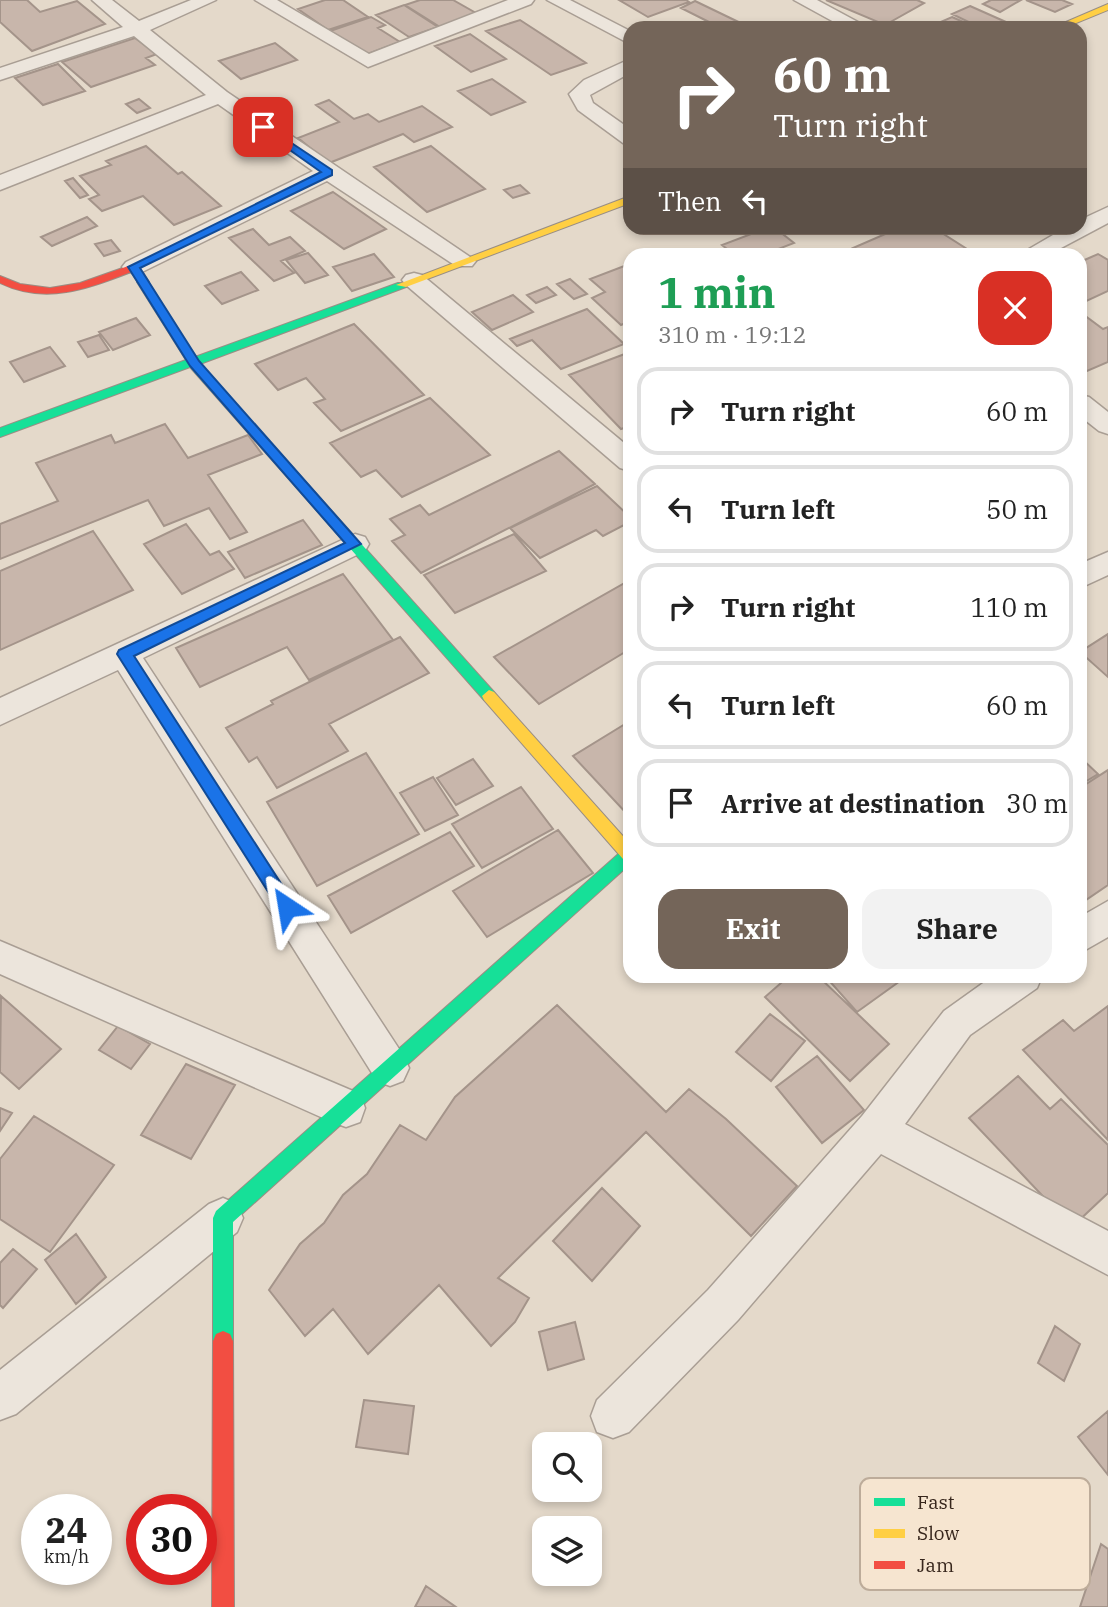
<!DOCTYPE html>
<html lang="en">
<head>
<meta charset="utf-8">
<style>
	body { margin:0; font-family:"IBM Plex Serif",serif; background:#f2f2f2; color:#222; height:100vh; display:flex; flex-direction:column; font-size:26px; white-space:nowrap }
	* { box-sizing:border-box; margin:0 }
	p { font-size:23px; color:#767676 }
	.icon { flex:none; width:38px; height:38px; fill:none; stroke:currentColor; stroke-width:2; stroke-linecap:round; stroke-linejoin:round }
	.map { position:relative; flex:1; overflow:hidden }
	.sheet { position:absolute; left:623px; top:248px; width:464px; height:735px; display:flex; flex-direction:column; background:#fff; border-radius:21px; box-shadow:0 4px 10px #0003 }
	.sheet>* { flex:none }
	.guide { position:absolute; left:623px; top:21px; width:464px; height:214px; border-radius:21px; box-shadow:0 4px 10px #0003; background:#746559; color:#fff; overflow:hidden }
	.fabs { position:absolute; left:532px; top:1432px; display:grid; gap:14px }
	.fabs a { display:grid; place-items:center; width:70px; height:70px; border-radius:14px; background:#fff; box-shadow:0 4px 10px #0003; font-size:35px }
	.speed { position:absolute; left:21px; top:1494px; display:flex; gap:14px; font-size:35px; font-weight:700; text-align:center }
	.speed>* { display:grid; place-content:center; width:91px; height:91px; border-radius:50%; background:#fff; box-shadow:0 4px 10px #0003; line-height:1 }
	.speed small { font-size:18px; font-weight:400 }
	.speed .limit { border:10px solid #d22; background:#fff; color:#111 }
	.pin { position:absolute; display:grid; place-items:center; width:60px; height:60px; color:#fff; margin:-30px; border-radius:14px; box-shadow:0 4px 10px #0006 }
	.me { position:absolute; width:77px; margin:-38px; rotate:327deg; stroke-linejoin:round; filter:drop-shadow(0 0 5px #0008) }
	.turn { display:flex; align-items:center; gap:24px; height:147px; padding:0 35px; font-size:32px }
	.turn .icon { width:91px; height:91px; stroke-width:2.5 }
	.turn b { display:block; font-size:49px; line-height:60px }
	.then { display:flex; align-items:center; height:66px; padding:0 35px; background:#0003; gap:14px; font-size:26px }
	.round { display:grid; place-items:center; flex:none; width:74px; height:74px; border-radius:21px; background:#f2f2f2 }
	.head { display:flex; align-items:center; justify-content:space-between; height:119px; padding:0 35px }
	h1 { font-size:42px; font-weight:700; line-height:52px; color:#1e9e55 }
	.cta { display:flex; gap:14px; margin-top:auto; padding:14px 35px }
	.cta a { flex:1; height:80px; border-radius:21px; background:#746559; color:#fff; font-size:28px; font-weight:700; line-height:80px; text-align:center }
	.cta a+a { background:#f2f2f2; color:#222 }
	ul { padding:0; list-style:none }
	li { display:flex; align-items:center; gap:21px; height:88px; margin:0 14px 10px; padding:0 21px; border:4px solid #e0e0e0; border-radius:21px }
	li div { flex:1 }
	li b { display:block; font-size:26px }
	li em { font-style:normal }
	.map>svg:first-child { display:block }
	.building { fill:#c8b6ab; stroke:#a4948a; stroke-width:2 }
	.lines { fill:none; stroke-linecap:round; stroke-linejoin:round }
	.street-casing { stroke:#a99e94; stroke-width:3 }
	.fast-casing { stroke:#998e84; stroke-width:2 }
	.slow-casing { stroke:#998e84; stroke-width:2 }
	.jam-casing { stroke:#998e84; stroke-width:2 }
	.street { fill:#ece5dc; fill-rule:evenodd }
	.fast { fill:#16e098; fill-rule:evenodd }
	.slow { fill:#ffcf43; fill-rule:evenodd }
	.jam { fill:#f24e42; fill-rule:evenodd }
	.route { fill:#1a73e8; stroke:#114b97; stroke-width:2 }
	.key { fill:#f6e5d0; stroke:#bdac9a; stroke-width:2 }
	.key-label { font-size:19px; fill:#37261c }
</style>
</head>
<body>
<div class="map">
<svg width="1108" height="1607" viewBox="0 0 1108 1607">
	<rect width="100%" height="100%" fill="#e4d9ca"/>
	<path class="building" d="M0,0h27l13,12 37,-11 28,23 -73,27 -32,-29z
		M325,0h18l25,17 -40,13 -30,-21z
		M420,0h33l23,13 -36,14 -35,-22z
		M619,0h67l3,2 -41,15z
		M826,0h91l7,3 -39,22z
		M991,0h30l-21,12 -17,-8z
		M1026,0h36l10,4 -17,8z
		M695,1l56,27h-57l15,-6 -28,-14z
		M404,5l34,22 -29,10 -33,-22z
		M970,6l45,20 -34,2 -29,-14z
		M371,17l14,8 -7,3 22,14 -35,13 -35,-24z
		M952,17l25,11h-50z
		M520,20l66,43 -35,12 -65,-44z
		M470,34l36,25 -35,13 -36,-26z
		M135,38l22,16 -11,4 9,7 -64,22 -29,-25z
		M275,43l22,17 -56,19 -22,-18z
		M58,64l27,27 -42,14 -28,-27z
		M492,79l33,23 -34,13 -33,-24z
		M139,99l11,9 -13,5 -11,-9z
		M329,100l25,19 14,-5 11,8 43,-16 30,21 -38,15 -11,-8 -74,29 -31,-25 41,-16 -23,-17z
		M146,146l32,28 4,-2 39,34 -47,19 -31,-29 -41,15 -13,-12 10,-4 -19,-19 31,-11 -5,-4z
		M431,146l54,43 -58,23 -53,-45z
		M73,178l15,17 -8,3 -15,-17z
		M520,185l9,8 -16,5 -9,-8z
		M333,192l53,37 -42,20 -53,-38z
		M87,217l10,9 -45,20 -11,-9z
		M767,228h8l19,15 -34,13h-24l-14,-11z
		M899,228h35l44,28h-114l-11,-8z
		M253,229l16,16 21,-8 15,14 -24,10 13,12 -20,8 -45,-43z
		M111,240l9,11 -16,5 -9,-12z
		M308,253l20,22 -23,8 -19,-23z
		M374,254l20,23 -42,14 -19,-24z
		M1098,254l10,6v31l-28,13v-42z
		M627,265l3,3v53l-9,4 -29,-27 13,-6 -15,-13z
		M241,272l17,18 -36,14 -17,-18z
		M570,279l17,15 -13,5 -17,-15z
		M547,287l9,8 -20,8 -9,-8z
		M513,295l20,17 -41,18 -20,-18z
		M587,309l37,35 -63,25 -29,-29 -15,6 -7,-7z
		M1080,312l23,17 5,-2v35l-28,12z
		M136,318l14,17 -37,15 -14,-18z
		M354,324l70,71 -83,36 -27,-28 11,-4 -19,-21 -28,12 -23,-26z
		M99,335l10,15 -21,7 -10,-15z
		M50,347l15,19 -41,16 -14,-20z
		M630,352v74l-9,3 -52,-54z
		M430,398l60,57 -88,42 -26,-27 -15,7 -31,-34z
		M165,424l23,34 60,-23 14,19 -54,21 39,57 -17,7 -21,-31 -45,18 -16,-26 -148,59v-35l58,-23 -22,-38 75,-28 4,8z
		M559,451l36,33 -174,89 -29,-32 13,-6 -15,-16 30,-14 9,10z
		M597,486l33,31v5l-27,14 -7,-6 -56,28 -30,-30z
		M303,520l19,25 -77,33 -17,-26z
		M186,524l24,31 9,-4 15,18 -52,25 -38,-50z
		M93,531l40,59 -133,60v-79z
		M514,534l32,37 -91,42 -31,-38z
		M343,574l50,66 -84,40 -22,-33 -87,40 -24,-39z
		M630,580v69l-91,55 -45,-47z
		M1108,634v43l-28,-25z
		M400,637l29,36 -100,51 19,27 -71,37 -20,-31 -8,5 -23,-34 47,-24 -2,-3z
		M630,721v93l-2,1 -55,-59z
		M366,753l53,81 -102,52 -50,-84z
		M1081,758l17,16 -18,11v-26z
		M473,759l20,27 -37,19 -19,-27z
		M1108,770v115l-28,19v-116z
		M433,777l25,38 -33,16 -25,-38z
		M521,787l32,42 -71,39 -30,-44z
		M558,830l35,43 -106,64 -34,-46z
		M450,832l24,34 -123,67 -23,-37z
		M789,976h29l71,68 -39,37 -85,-84z
		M825,976h82l-50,36z
		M1,996l60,53 -42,40 -19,-17z
		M557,1005l109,107 23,-23 37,30 71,67 -46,50 -105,-104 -148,146 31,20 -14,24 -24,24 -52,-61 -71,69 -35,-45 -28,27 -36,-46 31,-46 24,-21 19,-28 24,-21 33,-49 26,15 29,-43z
		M1108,1006v134l-85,-90 40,-30 11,11z
		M770,1014l35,27 -34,40 -35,-29z
		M118,1026l32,18 -19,25 -32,-19z
		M817,1056l47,54 -42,33 -46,-56z
		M186,1064l49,21 -44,74 -50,-24z
		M1018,1076l32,33 11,-10 47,46v48l-36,34 -103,-109z
		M0,1108l12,5 -12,18z
		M34,1116l80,49 -64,87 -50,-33v-60z
		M602,1188l38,38 -48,55 -39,-40z
		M76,1234l30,43 -30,27 -31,-44z
		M13,1249l24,20 -34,39 -3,-3v-42z
		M575,1322l9,37 -36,11 -9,-38z
		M1055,1326l25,18 -16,37 -26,-18z
		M364,1400l50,6 -6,48 -52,-7z
		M1108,1411v64l-30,-38z
		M1101,1544l7,5v58h-28z
		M426,1586l30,21h-41z"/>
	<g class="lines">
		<g class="street-casing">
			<path id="street" d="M92,0h20l27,21 52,-21h25l-66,30 77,62 249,169 -4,5h-16l-129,-85 -185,91h-16l-4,-5 4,-5 187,-91 -95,-67 -218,86v-15l206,-80 -72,-59 -134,44v-12l123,-41z
				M255,0h22l92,54 139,-54h26l-3,4 -163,63z
				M547,0h23l60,31v13z
				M794,0h23l52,28h-24z
				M630,59v14l-40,22 3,8 37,26v16l-7,-2 -45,-33 -9,-16 15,-14z
				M1108,207v16l-62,33h-29l48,-28h15v-8z
				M414,273l8,2 208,173v23l-10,-3 -214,-183 -4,-5 4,-5z
				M1080,395l9,2 19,15v22l-9,-3 -19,-15z
				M355,534l10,3 4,7 -4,7 -222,107 260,397 6,13 -6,13 -13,5 -13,-5 -259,-411 -118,55v-27z
				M1108,552v23l-28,13v-24z
				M1108,901v36l-28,16v-36z
				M0,941l360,153 5,14 -5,14 -14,5 -14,-5 -332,-148z
				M993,976h49l-5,12 -67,47 -65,89 203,107v44l-227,-121 -143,166 -109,112 -16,6 -16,-6 -6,-16 6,-16 111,-110 154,-174 82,-105z
				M223,1198l14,6 6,14 -6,14 -221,182 -16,6v-50l209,-166z"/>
		</g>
		<g class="fast-casing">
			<path id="fast" d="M139,280h8l48,77 203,-74h8v4l-206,77 294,328 2,4 -2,4h-10l-294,-333 -190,70v-9l186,-68 -49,-78z
				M630,847v17l-397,358v119l-3,7 -7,3 -7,-3 -3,-7v-123l3,-7 408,-362z"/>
		</g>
		<g class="slow-casing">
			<path id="slow" d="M1108,4v6l-44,18h-12z
				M630,196v7l-224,84 -10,-2z
				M489,690l5,2 136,152v17l-7,-2 -139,-159 -2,-4z"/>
		</g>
		<g class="jam-casing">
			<path id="jam" d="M134,264l4,1 11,17 -2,2h-8l-8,-12c-43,17 -86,33 -131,11v-7l20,8 30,4 30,-5z
				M223,1331l7,3 3,7 1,266h-22l1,-266 3,-7z"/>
		</g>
		<use href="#street" class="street"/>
		<use href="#fast" class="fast"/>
		<use href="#slow" class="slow"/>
		<use href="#jam" class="jam"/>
	</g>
	<path class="route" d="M263,124l69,46v5l-192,93 59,93 162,183 -227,112 159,246 2,5 -8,8 -6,-3 -164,-258 2,-4 226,-107 -155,-177 -62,-99 193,-95 -61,-43z"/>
	<rect x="860" y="1478" width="230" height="112" rx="10" class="key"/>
	<rect x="874" y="1498" width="31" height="8" fill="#16e098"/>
	<rect x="874" y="1529" width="31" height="9" fill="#ffcf43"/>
	<rect x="874" y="1561" width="31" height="8" fill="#f24e42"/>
	<g class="key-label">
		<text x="917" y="1509">Fast</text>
		<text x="917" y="1540">Slow</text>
		<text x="917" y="1572">Jam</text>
	</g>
</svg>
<div class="fabs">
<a><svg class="icon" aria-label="search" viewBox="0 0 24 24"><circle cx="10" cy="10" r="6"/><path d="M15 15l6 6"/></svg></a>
<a><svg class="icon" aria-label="layers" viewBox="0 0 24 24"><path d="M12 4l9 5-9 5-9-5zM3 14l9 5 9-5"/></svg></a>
</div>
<div class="speed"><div>24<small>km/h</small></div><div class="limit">30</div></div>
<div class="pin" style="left:263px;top:127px;background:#d93025"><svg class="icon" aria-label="arrive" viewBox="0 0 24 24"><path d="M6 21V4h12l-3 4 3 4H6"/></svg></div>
<svg class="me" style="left:287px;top:907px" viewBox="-20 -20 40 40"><path d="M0-17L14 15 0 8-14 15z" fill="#1a73e8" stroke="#fff" stroke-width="4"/></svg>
<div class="guide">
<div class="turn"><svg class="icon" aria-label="right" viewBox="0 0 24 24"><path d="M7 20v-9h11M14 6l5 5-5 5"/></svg><div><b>60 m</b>Turn right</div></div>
<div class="then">Then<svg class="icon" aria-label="left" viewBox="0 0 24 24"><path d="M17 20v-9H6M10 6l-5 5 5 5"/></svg></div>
</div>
<section class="sheet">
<div class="head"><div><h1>1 min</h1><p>310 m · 19:12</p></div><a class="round" style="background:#d93025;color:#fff"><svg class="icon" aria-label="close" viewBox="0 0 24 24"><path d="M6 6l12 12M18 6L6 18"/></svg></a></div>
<ul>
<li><svg class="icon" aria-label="right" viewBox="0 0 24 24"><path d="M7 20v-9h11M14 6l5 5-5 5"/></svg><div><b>Turn right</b></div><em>60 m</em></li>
<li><svg class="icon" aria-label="left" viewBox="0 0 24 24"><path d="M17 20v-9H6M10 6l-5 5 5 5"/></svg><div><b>Turn left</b></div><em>50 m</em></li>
<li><svg class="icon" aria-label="right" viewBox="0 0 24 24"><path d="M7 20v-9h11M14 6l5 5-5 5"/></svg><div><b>Turn right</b></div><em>110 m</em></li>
<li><svg class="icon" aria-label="left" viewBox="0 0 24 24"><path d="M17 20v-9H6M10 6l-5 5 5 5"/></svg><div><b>Turn left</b></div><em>60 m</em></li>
<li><svg class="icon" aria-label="arrive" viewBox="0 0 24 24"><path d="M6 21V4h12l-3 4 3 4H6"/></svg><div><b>Arrive at destination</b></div><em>30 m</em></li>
</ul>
<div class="cta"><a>Exit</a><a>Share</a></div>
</section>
</div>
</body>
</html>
